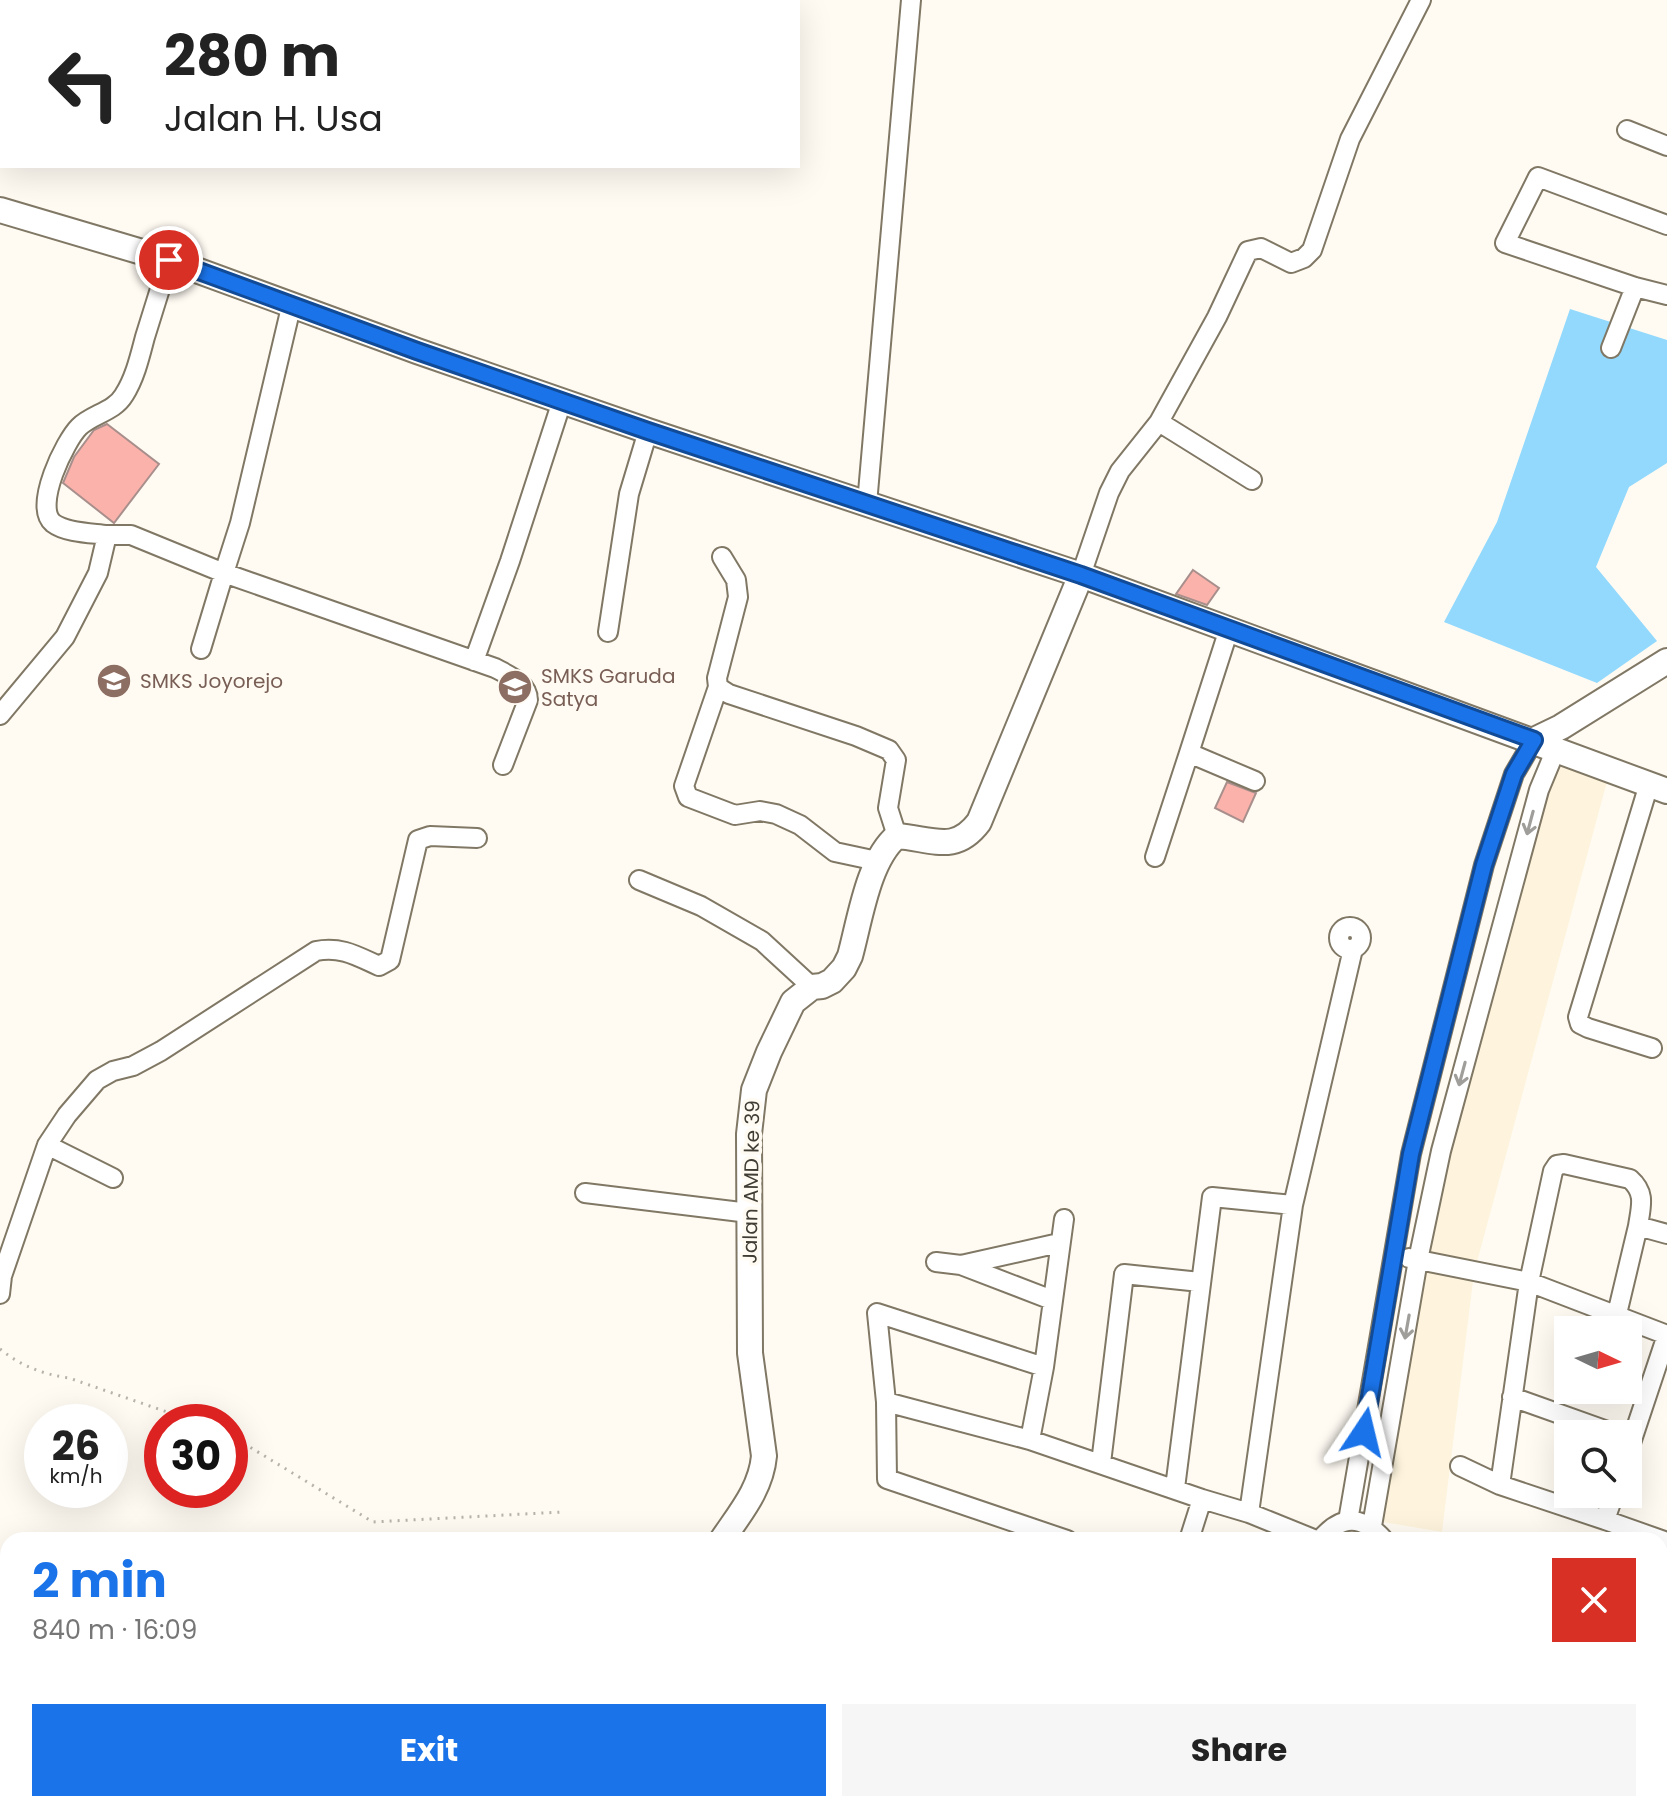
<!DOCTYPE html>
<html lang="en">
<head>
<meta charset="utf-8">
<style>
	body { margin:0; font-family:Poppins,sans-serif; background:#f6f6f6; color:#222; height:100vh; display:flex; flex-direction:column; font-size:30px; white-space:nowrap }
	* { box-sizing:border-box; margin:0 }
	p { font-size:26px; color:#767676 }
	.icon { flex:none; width:44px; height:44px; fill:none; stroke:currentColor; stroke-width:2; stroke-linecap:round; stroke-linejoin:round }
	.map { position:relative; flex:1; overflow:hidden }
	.side { position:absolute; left:0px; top:1532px; width:1668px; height:280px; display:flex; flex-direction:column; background:#fff; border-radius:24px 24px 0 0; box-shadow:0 8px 32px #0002 }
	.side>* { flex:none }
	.hud { position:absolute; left:0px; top:0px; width:800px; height:168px; box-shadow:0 8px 32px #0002; background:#fff; color:#222; overflow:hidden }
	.needle { width:52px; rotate:95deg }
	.fabs { position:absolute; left:1554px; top:1316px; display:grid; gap:16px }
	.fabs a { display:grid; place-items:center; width:88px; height:88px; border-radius:0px; background:#fff; box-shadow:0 8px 32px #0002; font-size:40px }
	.speed { position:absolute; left:24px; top:1404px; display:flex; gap:16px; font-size:40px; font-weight:700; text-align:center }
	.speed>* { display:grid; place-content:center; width:104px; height:104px; border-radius:50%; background:#fff; box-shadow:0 8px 32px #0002; line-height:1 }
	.speed small { font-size:20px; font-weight:400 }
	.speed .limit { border:12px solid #d22; background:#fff; color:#111 }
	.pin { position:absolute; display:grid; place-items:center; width:68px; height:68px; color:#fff; margin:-34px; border:4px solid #fff; border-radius:50%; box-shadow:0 2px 8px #0007 }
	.me { position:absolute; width:88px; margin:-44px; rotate:10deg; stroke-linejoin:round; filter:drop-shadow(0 0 6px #0008) }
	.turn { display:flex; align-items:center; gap:28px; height:168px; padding:0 32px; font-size:36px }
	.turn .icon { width:104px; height:104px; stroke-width:2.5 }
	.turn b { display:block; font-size:56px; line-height:68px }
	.round { display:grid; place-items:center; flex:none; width:84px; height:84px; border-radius:0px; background:#f6f6f6 }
	.overview { display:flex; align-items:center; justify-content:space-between; height:136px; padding:0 32px }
	h1 { font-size:48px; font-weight:700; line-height:60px; color:#1a73e8 }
	.action { display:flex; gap:16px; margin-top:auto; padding:16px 32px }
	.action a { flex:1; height:92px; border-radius:0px; background:#1a73e8; color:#fff; font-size:32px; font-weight:700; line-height:92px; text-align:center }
	.action a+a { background:#f6f6f6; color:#222 }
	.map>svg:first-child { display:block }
	.built { fill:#fef4dd }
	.water { fill:#92d9fd }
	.building { fill:#fbb2ab; stroke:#a88f8c; stroke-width:2 }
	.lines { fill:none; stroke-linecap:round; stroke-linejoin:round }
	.street-casing { stroke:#807865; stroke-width:22 }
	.secondary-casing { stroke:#807865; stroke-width:28 }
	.path { stroke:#b7b3ab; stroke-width:3; stroke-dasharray:2 6; stroke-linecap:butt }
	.street { stroke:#fff; stroke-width:18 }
	.secondary { stroke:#fff; stroke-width:24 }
	.oneway { stroke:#a09e9a }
	.route-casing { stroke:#114b97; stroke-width:20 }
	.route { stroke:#1a73e8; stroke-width:14 }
	.labels { text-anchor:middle; stroke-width:7; stroke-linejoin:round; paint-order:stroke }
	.education-label { font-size:20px; fill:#785e54; stroke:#fffbf3; text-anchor:start }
	.street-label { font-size:20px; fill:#403d34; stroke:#fffbf3 }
</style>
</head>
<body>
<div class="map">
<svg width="1667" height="1812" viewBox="0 0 1667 1812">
	<rect width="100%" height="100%" fill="#fffbf3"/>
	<path class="built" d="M1556,743l55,24 -137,506 -32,259 -71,-12 42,-269z"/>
	<path class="water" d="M1570,309l97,31v123l-38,24 -33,80 61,74 -60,42 -153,-61 53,-100z"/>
	<path class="building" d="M107,424l52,40 -45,59 -51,-40 11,-26 20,-27z
		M1193,570l26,18 -12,17 -31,-11z
		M1227,782l29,11 -13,29 -28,-14z"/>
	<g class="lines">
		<g class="street-casing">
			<path id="street" d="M1627,130l40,16
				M1667,225l-129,-48 -33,66 130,44 32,8
				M1611,348l24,-61
				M1159,422l93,58
				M867,504l44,-504
				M107,535c-15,-2 -41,-2 -54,-12 -20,-17 12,-82 26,-96 13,-13 35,-15 45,-32 11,-17 16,-39 21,-58 8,-26 16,-51 24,-77
				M722,557l14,23 2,17 -21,81 1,9 11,7 127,42 33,14 7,10 -8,48 9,28
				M1081,575l28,-82 11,-22 39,-49 58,-105 31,-66 13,-3 30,15 13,-5 8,-8 38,-111 71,-139
				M1229,629l-40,124 66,28
				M608,632l21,-138 19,-63
				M201,649l23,-76 271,95c13,7 33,15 33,32l-25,65
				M474,661l36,-100 52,-160
				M718,687l-34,99 4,11 47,18 25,-4 16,3 24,11 35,27 42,9
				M0,715l65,-78 33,-64 9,-38h24l93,38 16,-50 52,-220
				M1649,784l-71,233 2,7 8,4 64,20
				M1155,857l34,-104
				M639,880l62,26 61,35 50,46
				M1339 938a11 11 0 1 1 22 0a11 11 0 1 1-22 0Z
				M47,1145l66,33
				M585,1193l164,20
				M1409,1258l120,24 138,53
				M936,1262l25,3 91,35
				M961,1265l98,-22
				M0,1294l2,-18 45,-131 20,-30 30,-35 16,-9 20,-5 28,-15 155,-100c25,-5 41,5 63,15l11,-6 28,-120 12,-4 47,2
				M1617,1314l21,-88
				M1044,1367l-167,-54 9,89 144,38 172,59 47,14 67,27
				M1512,1397l104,37
				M886,1402l1,77 180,61
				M1030,1440l14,-73 20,-148
				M1628,1452l39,-117
				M1101,1463l23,-189 76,8
				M1460,1466l40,19 105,35 9,-26
				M1500,1485l29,-203 24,-111 4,-6 7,-1 66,15c16,14 11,27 8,47l29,8
				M1175,1488l37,-291 81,8
				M1249,1513l44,-308 60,-256
				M1605,1520l62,22
				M1348,1521l63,-367 73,-289 30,-91 20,-34
				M1372,1526l46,-266 23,-109 98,-361 17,-41
				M1189,1540l13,-41
				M1320,1540c22,-26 42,-25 64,0
				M1660,1650l7,2
				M1660,1678l7,2
				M1403,1804l23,8
				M1178,1812l3,-8
				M1268,1812l3,-8
				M1377,1812l2,-8
				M1645,1812l3,-8"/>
		</g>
		<g class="secondary-casing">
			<path id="secondary" d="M0,210l169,50 248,91 231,80 433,144 586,216
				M1534,740l27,-13 106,-66
				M722,1540c18,-27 39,-51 42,-84l-14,-103 -1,-219 5,-44 15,-38 24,-50 19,-15 10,-1 10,-5 12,-13 6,-12c10,-36 18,-96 47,-120 36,3 58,18 82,-14l102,-247
				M991,1812l4,-8"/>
		</g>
		<path class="path" d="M0,1349c21,17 42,25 69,29l127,44
			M230,1435l143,87 189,-10"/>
		<use href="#street" class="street"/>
		<use href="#secondary" class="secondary"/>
	</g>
	<defs><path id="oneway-shaft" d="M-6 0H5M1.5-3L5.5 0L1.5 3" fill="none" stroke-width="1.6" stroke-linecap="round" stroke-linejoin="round" transform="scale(2)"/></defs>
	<g class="oneway">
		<use href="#oneway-shaft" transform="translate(1530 823) rotate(105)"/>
		<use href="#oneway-shaft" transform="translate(1462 1074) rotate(105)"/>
		<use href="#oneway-shaft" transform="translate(1407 1327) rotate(100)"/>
	</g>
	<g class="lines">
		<g class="route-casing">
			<path id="route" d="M169,260l248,91 231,80 433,144 453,165 -20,34 -30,91 -73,289 -47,278"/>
		</g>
		<use href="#route" class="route"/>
	</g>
	<defs>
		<g id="school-disc" transform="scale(1.8)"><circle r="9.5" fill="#8d6e63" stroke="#fffbf3"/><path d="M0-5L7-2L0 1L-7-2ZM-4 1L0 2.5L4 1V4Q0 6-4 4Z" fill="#fff"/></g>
	</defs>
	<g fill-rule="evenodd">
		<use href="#school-disc" x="114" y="681"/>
		<use href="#school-disc" x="515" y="687"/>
	</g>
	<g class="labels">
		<g class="education-label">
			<text x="541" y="683">SMKS Garuda<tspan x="541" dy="23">Satya</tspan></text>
			<text x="140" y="688">SMKS Joyorejo</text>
		</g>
		<g class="street-label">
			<text transform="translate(751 1182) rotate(-89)" y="7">Jalan AMD ke 39</text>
		</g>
	</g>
</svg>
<div class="fabs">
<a><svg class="needle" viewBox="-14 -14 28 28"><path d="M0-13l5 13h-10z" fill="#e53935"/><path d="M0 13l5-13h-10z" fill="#767676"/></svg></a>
<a><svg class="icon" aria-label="search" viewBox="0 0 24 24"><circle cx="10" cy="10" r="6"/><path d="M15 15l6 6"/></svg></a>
</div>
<div class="speed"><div>26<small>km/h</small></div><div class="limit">30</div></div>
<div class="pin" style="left:169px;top:260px;background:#d93025"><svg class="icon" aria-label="arrive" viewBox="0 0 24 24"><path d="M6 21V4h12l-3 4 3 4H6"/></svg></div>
<svg class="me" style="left:1364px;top:1432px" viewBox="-20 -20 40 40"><path d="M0-17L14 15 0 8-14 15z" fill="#1a73e8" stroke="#fff" stroke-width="4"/></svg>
<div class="hud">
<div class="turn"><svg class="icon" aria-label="left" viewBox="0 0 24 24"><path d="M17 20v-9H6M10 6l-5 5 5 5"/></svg><div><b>280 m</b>Jalan H. Usa</div></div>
</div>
<section class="side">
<div class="overview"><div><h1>2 min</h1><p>840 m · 16:09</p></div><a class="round" style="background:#d93025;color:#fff"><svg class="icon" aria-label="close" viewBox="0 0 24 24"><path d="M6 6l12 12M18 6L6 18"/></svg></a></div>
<div class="action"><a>Exit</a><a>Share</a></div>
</section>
</div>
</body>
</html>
